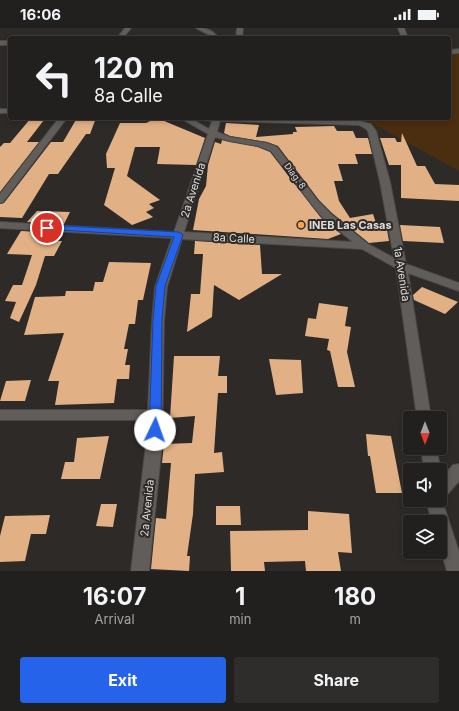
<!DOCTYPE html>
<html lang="en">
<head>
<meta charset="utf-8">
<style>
	body { margin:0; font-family:Inter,sans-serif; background:#2e2d2b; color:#f1f3f6; height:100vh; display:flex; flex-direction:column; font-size:15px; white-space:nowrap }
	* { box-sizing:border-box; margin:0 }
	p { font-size:13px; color:#a2a3a4 }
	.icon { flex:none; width:22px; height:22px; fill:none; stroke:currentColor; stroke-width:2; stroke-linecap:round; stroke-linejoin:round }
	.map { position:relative; height:543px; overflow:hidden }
	.drawer { display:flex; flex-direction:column; background:#22201e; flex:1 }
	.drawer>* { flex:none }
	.hud { position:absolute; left:8px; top:8px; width:443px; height:84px; border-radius:4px; box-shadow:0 2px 6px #0003,0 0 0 1px #3f3e3c; background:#22201e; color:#f1f3f6; overflow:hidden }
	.needle { width:26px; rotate:180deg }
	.controls { position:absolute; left:403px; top:383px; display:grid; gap:8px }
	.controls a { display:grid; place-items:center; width:44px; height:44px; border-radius:4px; background:#22201e; box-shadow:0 2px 6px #0003,0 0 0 1px #3f3e3c; font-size:20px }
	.pin { position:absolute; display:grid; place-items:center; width:34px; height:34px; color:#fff; margin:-17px; border:2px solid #fff; border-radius:50%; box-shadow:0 1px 4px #0007 }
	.me { position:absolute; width:44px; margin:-22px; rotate:3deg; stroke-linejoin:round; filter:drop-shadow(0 0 3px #0008) }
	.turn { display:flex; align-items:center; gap:14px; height:84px; padding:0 20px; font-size:18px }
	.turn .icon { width:52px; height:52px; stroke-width:2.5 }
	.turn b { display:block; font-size:28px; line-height:34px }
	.eta { display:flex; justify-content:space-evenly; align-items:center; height:68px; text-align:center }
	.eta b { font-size:24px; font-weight:700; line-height:28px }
	.button { display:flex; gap:8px; margin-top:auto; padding:8px 20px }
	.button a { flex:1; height:46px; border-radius:4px; background:#2563eb; color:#fff; font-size:16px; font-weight:700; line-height:46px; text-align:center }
	.button a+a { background:#2e2d2b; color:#f1f3f6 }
	.status { display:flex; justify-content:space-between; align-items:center; height:28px; padding:0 20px; background:#22201e; direction:ltr }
	.status svg { height:11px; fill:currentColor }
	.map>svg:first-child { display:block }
	.green { fill:#4b2d10 }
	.building { fill:#e2b085 }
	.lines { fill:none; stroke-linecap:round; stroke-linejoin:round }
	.minor-casing { stroke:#494845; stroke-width:2 }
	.minor { fill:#615d5b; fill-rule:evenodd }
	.route { fill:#2563eb; stroke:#184099 }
	.poi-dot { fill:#f8a14a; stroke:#2d2a28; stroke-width:1.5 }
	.labels { text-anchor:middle; stroke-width:4; stroke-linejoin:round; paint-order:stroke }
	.far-street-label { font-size:9px; fill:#dedddb; stroke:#2d2a28 }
	.street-label { font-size:11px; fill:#dedddb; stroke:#2d2a28 }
	.poi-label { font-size:11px; font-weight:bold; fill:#dedddb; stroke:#2d2a28; text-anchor:start }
</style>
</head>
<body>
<div class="status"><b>16:06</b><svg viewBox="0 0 49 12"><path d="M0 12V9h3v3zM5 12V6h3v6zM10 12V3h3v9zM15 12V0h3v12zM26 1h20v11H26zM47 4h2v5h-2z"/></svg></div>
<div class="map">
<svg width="459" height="543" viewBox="0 0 459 543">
	<rect width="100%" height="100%" fill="#2d2a28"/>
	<path class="green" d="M449,25h10v118l-96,-53h86z"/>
	<path class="building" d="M31,90h11l2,2 -17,22h12l-39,50v-45l4,-4h6z
		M77,90h19l-6,16h-4l-28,40h-9l-27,44 -22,-1v-13l4,-1 47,-61h12z
		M157,90l48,20 -9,27 -39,-1 3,-17h-25l-8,29 33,24 -11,4 5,4 -8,4 7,5 -21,8 -28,-20 11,-37h-8l-1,-14 14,-31h26z
		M226,95l33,2 -3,12 37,-3v-2h4l-2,-5 39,-1 3,5h16l3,7h12l4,16h-17l3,10h-20l5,17h-9l5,20 11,17 23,-4 3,9 10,1 3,17 -20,2 -37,-30 -13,-13 -41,-54 -11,-4 -37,-6 -6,-3z
		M402,105l15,33h8l10,18 24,1v16l-58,-3v-33h-12l-9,-27h15l2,4h4z
		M222,112l36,7 12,5 52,67 19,15 -13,5 -135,-9 6,-31 7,-13 2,-21 7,-23 6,2z
		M37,183l33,1 -6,12 -37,-2z
		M400,197l40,2 4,16 -41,-2z
		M21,203l38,2 -5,8h8l-8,15h-9l-9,29 -17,37 -9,-4 6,-16 -11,-1 8,-16h9l10,-30 -25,-1z
		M195,213l65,4 2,29h20l-43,26 -25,-15 -2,32 -25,15 4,-38h9l3,-40h-9z
		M109,234l42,1 -8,37h-5l-3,24h-6l-5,25h4l-3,16h5l-1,14h-12l-3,24 -59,2 4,-24h-11l16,-48 -40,2 11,-38 30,-1 1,-5h27l2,-9h8z
		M422,259l36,15 -13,12 -31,-14 -1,-5z
		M319,275l29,4 -3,19 6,1 -4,25 8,35h-17l-8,-36 -3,-1 2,-11 -24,-3 3,-18 8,1z
		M174,328h46l-2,20h9v17h-9l-4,60 8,-1 2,20 -29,2 -2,40 -6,42h3l-1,15 -38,-2 5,-51 10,1 5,-56h-9l2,-19 28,-1 3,-27 -25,2z
		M269,331l32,1 2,33 -27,2z
		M31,352l-6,21h-25l6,-20z
		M366,406l25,2 11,57h-26l-6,-37h-2z
		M109,408l-9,43h-39l4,-17h9l3,-24z
		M101,476h16l-4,23 -17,-1z
		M216,478h24l1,19h-25z
		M308,483l41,3 3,39 -14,-1 3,19h-35l-1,-10 -41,1 1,9h-34l-1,-40 78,-1z
		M50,487l-4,19h-15l-6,27 -25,1v-26l5,-20z"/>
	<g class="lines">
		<g class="minor-casing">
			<path id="minor" d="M125,0h6l-8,10h-6z
				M196,0c9,0 15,1 21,8l-1,2h-6l1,-2z
				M237,0h6l-1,10h-6z
				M398,0h6l4,10h-6z
				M0,13h10v4h-10z
				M459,21v4l-10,1v-4z
				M0,81h10v4h-10z
				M59,90h8l-64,84 -3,1v-9z
				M180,90h10l19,11 3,-8 -8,-1 -1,-2h76l81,3 11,3 5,7 14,51 16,82 53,19v8l-51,-18 23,145h-14l-21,-150 -34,-19 -180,-10 -15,48 -3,34 -2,123 -13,127h-18l15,-127 1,-24h-147v-10h148l4,-89 3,-34 17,-49 -172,-10v-6l174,10 34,-98zM220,93l139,4 6,3 3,3 12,51 14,76 -26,-14 -37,-30 -13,-13 -41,-54 -10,-4 -37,-6 -13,-5zM215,109l14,4 29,5 13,5 41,54 11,13 30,24 -169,-10z
				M421,420h16l3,22h-16z
				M459,436v17l-13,15 -5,1 18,55v19h-12l-7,-23v-26h-8l-6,-22h14v-20l13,-15z"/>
		</g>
		<use href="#minor" class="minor"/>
	</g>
	<path class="route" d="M47,197l132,7 4,3 -18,51 -3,35 -1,109 -2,3 -4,1 -4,-1 -2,-3 4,-109 3,-35 18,-49 -130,-8 -1,-1z"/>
	<circle class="poi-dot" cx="301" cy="197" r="4"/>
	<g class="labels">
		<g class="far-street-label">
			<text transform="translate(295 148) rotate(54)" y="3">Diag. 8</text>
		</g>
		<g class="street-label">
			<text transform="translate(193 162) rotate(-72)" y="4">2a Avenida</text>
			<text transform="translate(234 210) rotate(3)" y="4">8a Calle</text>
			<text transform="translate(402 246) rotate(81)" y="4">1a Avenida</text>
			<text transform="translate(147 480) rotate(-84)" y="4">2a Avenida</text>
		</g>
		<g class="poi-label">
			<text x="309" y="201">INEB Las Casas</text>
		</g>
	</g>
</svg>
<div class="controls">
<a><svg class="needle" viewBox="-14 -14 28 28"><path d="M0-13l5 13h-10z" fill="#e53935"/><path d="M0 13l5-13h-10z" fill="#a2a3a4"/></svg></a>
<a><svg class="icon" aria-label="sound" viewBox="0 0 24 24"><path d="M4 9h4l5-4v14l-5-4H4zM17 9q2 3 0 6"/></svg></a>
<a><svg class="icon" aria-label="layers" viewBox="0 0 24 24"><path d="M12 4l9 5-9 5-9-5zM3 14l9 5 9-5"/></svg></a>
</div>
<div class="pin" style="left:47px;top:200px;background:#d93025"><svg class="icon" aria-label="arrive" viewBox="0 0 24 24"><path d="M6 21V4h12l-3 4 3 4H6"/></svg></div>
<svg class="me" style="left:155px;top:402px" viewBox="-20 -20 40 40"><circle r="19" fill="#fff"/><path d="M0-13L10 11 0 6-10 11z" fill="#2563eb"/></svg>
<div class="hud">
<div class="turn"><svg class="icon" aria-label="left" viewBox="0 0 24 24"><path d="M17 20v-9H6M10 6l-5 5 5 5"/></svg><div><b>120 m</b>8a Calle</div></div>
</div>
</div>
<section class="drawer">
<div class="eta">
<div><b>16:07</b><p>Arrival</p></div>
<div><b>1</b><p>min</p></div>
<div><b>180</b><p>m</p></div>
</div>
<div class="button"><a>Exit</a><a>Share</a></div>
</section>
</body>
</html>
